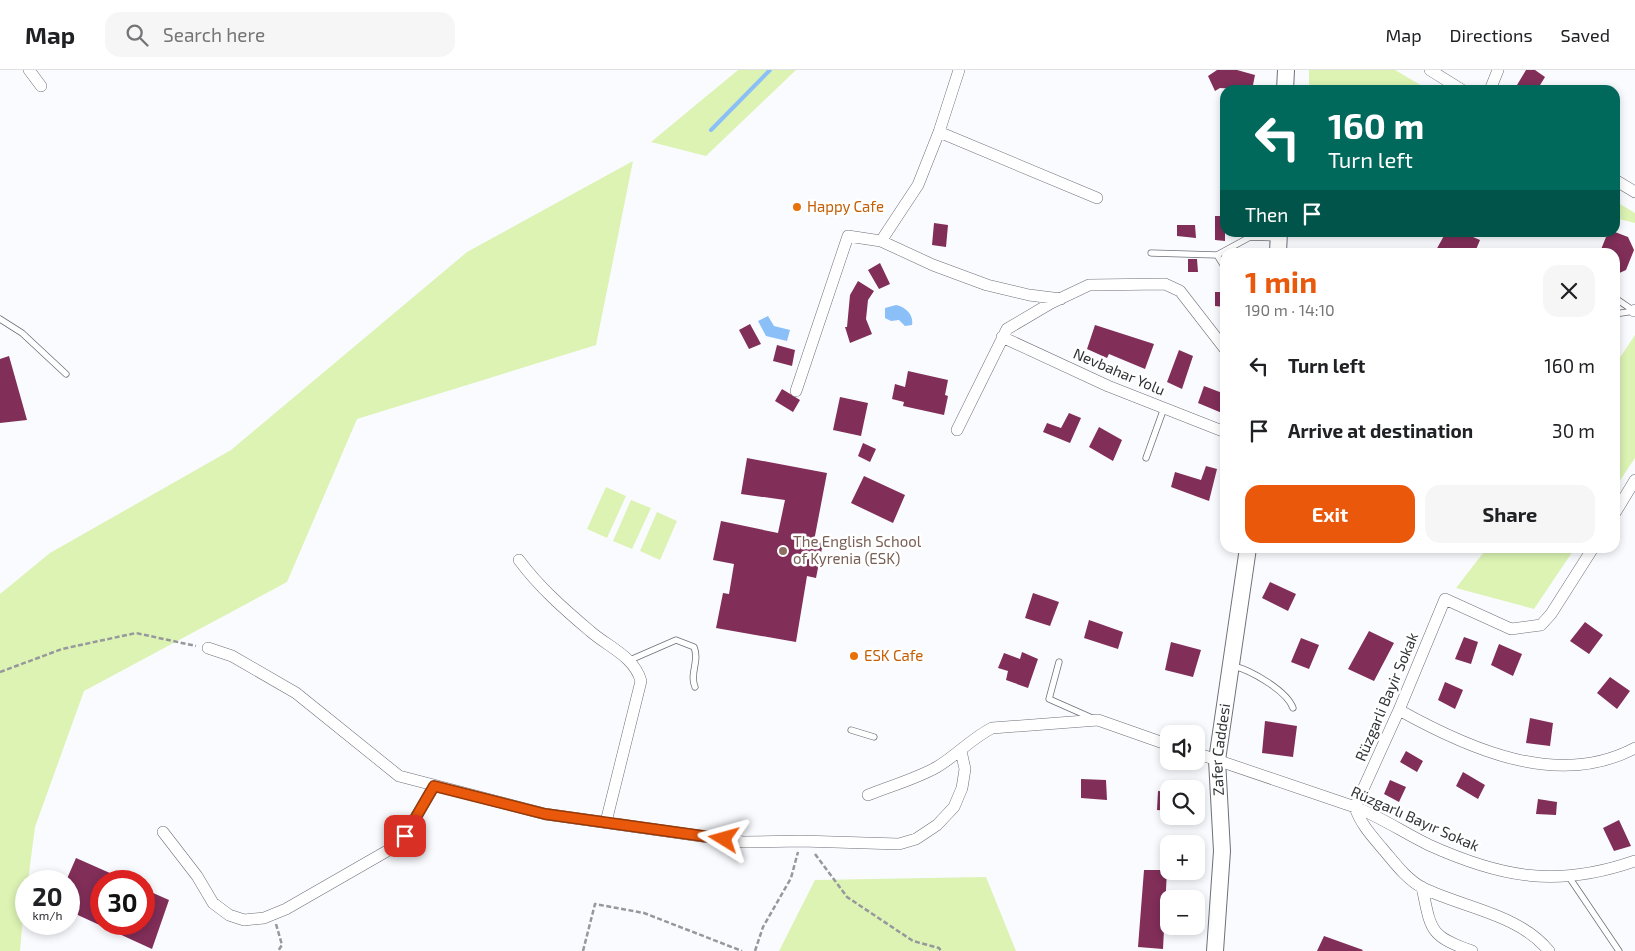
<!DOCTYPE html>
<html lang="en">
<head>
<meta charset="utf-8">
<style>
	body { margin:0; font-family:"Exo 2",sans-serif; background:#f6f6f6; color:#202124; height:100vh; display:flex; flex-direction:column; font-size:19px; white-space:nowrap }
	* { box-sizing:border-box; margin:0 }
	p { font-size:16px; color:#757577 }
	.icon { flex:none; width:28px; height:28px; fill:none; stroke:currentColor; stroke-width:2; stroke-linecap:round; stroke-linejoin:round }
	.map { position:relative; flex:1; overflow:hidden }
	.drawer { position:absolute; left:1220px; top:178px; width:400px; height:305px; display:flex; flex-direction:column; background:#fff; border-radius:15px; box-shadow:0 2px 8px #0003 }
	.drawer>* { flex:none }
	.top-card { position:absolute; left:1220px; top:15px; width:400px; height:152px; border-radius:15px; box-shadow:0 2px 8px #0003; background:#00695c; color:#fff; overflow:hidden }
	.buttons { position:absolute; left:1160px; top:655px; display:grid; gap:10px }
	.buttons a { display:grid; place-items:center; width:45px; height:45px; border-radius:10px; background:#fff; box-shadow:0 2px 8px #0003; font-size:25px }
	.speed { position:absolute; left:15px; top:800px; display:flex; gap:10px; font-size:25px; font-weight:700; text-align:center }
	.speed>* { display:grid; place-content:center; width:65px; height:65px; border-radius:50%; background:#fff; box-shadow:0 2px 8px #0003; line-height:1 }
	.speed small { font-size:12px; font-weight:400 }
	.speed .limit { border:8px solid #d22; background:#fff; color:#111 }
	.pin { position:absolute; display:grid; place-items:center; width:42px; height:42px; color:#fff; margin:-21px; border-radius:10px; box-shadow:0 2px 8px #0006 }
	.me { position:absolute; width:55px; margin:-28px; rotate:278deg; stroke-linejoin:round; filter:drop-shadow(0 0 4px #0008) }
	.turn { display:flex; align-items:center; gap:18px; height:105px; padding:0 25px; font-size:22px }
	.turn .icon { width:65px; height:65px; stroke-width:2.5 }
	.turn b { display:block; font-size:35px; line-height:42px }
	.then { display:flex; align-items:center; height:48px; padding:0 25px; background:#0003; gap:10px; font-size:19px }
	.round { display:grid; place-items:center; flex:none; width:52px; height:52px; border-radius:15px; background:#f6f6f6 }
	.overview { display:flex; align-items:center; justify-content:space-between; height:85px; padding:0 25px }
	h1 { font-size:30px; font-weight:700; line-height:38px; color:#ea580c }
	.button { display:flex; gap:10px; margin-top:auto; padding:10px 25px }
	.button a { flex:1; height:58px; border-radius:15px; background:#ea580c; color:#fff; font-size:20px; font-weight:700; line-height:58px; text-align:center }
	.button a+a { background:#f6f6f6; color:#202124 }
	ul { padding:0; list-style:none }
	li { display:flex; align-items:center; gap:15px; height:65px; padding:0 25px }
	li div { flex:1 }
	li b { display:block; font-size:19px }
	li em { font-style:normal }
	header { display:flex; align-items:center; gap:30px; box-sizing:border-box; height:70px; padding:0 25px; background:#fff; border-bottom:1px solid #e0e0e0 }
	header strong { font-size:24px }
	nav { display:flex; gap:28px; margin-inline-start:auto; font-size:18px }
	.search { width:350px; height:45px; background:#f6f6f6; display:flex; align-items:center; gap:12px; box-sizing:border-box; padding:0 18px; border-radius:15px; color:#757577; font-size:19px }
	.map>svg:first-child { display:block }
	.green { fill:#dcf3b4 }
	.water { fill:#8bbff8 }
	.lines { fill:none; stroke-linecap:round; stroke-linejoin:round }
	.stream { stroke:#8bbff8; stroke-width:4 }
	.building { fill:#812e58 }
	.lane-casing { stroke:#6e7078; stroke-width:7 }
	.street-casing { stroke:#6e7078; stroke-width:12 }
	.secondary-casing { stroke:#6e7078; stroke-width:18 }
	.path { stroke:#97989c; stroke-width:2.5; stroke-dasharray:5 2.5; stroke-linecap:butt }
	.lane { stroke:#fff; stroke-width:5.5 }
	.street { stroke:#fff; stroke-width:11 }
	.secondary { stroke:#fff; stroke-width:16 }
	.route-casing { stroke:#983908; stroke-width:12 }
	.route { stroke:#ea580c; stroke-width:9 }
	.food-dot { fill:#e8710a; stroke:#fff; stroke-width:2 }
	.education-dot { fill:#8d6e63; stroke:#fff; stroke-width:2 }
	.labels { text-anchor:middle; stroke-width:5; stroke-linejoin:round; paint-order:stroke }
	.food-label { font-size:15px; fill:#c56008; stroke:#fff; text-anchor:start }
	.street-label { font-size:15px; fill:#313235; stroke:#fff }
	.education-label { font-size:15px; fill:#785e54; stroke:#fff; text-anchor:start }
</style>
</head>
<body>
<header>
<strong>Map</strong>
<div class="search"><svg class="icon" aria-label="search" viewBox="0 0 24 24"><circle cx="10" cy="10" r="6"/><path d="M15 15l6 6"/></svg>Search here</div>
<nav><a>Map</a><a>Directions</a><a>Saved</a></nav>
</header>
<div class="map">
<svg width="1635" height="881" viewBox="0 0 1635 881">
	<rect width="100%" height="100%" fill="#fafbff"/>
	<path class="green" d="M738,0h58l-90,86 -55,-14z
		M1309,0h86l34,20h-120z
		M633,91l-37,184 -239,74 -70,163 -203,109 -49,136 -7,54h-2l-6,70h-20v-357l50,-41 181,-103 236,-198z
		M1615,131l20,12v10l-20,-5z
		M1635,265v123l-20,30v-123z
		M606,417l20,9 -19,42 -20,-9z
		M631,430l20,8 -19,41 -19,-8z
		M657,442l20,9 -17,39 -20,-9z
		M1487,478h88l-41,61 -78,-21z
		M986,807l30,74h-237l36,-71z"/>
	<path class="water" d="M896,235c9,2 18,9 16,20l-7,1 -6,-6 -8,1 -6,-3v-10z
		M768,246l6,10 16,4 -3,11 -21,-5 -8,-15z"/>
	<g class="lines">
		<path class="stream" d="M711,60l59,-60"/>
	</g>
	<path class="building" d="M1217,0h20l18,5 -3,15 -32,-2 -5,3 -7,-15z
		M1526,0h9l10,7 -8,13h-23z
		M1215,146h10v25l-10,-1z
		M934,153l14,2 -2,22 -14,-2z
		M1177,155h18l1,13 -19,-2z
		M1446,162h28l-1,5 7,3 -5,12h-40z
		M1615,162l13,5 6,13 -8,20 -11,5v-23h-15l6,-15z
		M1188,189h9l1,13h-10z
		M880,193l10,21 -11,5 -11,-19z
		M858,211l16,10 -6,9 -2,19 6,15 -22,9 -5,-16h2l3,-32z
		M1215,222h10v15l-10,-1z
		M750,254l11,20 -12,5 -10,-19z
		M1095,255l59,19 -9,25 -36,-15 -2,4 -20,-9z
		M777,275l18,5 -3,16 -19,-5z
		M1179,280l14,6 -11,33 -15,-7z
		M9,286l18,64 -27,3v-64z
		M908,301l40,9 -3,15 3,1 -4,19 -41,-9 1,-4 -12,-3 3,-15 10,3z
		M1204,316l21,8 -3,19 -24,-10z
		M782,319l18,11 -7,12 -18,-11z
		M840,327l28,6 -7,33 -28,-6z
		M1069,343l12,5 -11,25 -27,-11 4,-9 14,5z
		M1099,357l23,13 -9,21 -24,-14z
		M863,373l13,6 -6,13 -12,-6z
		M747,388l80,15 -13,68 9,2 -7,35 -9,-2 -11,66 -80,-14 7,-35 6,1 5,-30 -21,-4 8,-39 57,12 7,-33 -44,-6z
		M1206,396l11,3 -8,32 -38,-14 4,-15 26,8z
		M864,406l41,19 -12,28 -42,-20z
		M1270,512l26,12 -8,17 -26,-13z
		M1033,523l26,9 -9,24 -25,-8z
		M1089,550l34,12 -5,17 -34,-11z
		M1585,552l18,13 -14,19 -19,-13z
		M1369,561l25,12 -20,38 -26,-12z
		M1464,567l14,5 -7,22 -16,-5z
		M1301,568l18,7 -10,24 -18,-7z
		M1171,572l30,8 -8,27 -28,-7z
		M1499,574l23,10 -9,22 -22,-11z
		M1022,582l16,7 -10,29 -22,-8 2,-9 -10,-3 6,-15 16,6z
		M1610,607l20,14 -13,18 -20,-16z
		M1445,612l18,8 -8,19 -17,-9z
		M1530,648l23,5 -3,23 -24,-3z
		M1265,651l32,5 -4,31 -31,-4z
		M1406,681l17,10 -6,11 -17,-10z
		M1463,702l22,13 -7,14 -22,-13z
		M1081,709l25,1 1,20 -26,-2z
		M1390,710l16,7 -7,15 -15,-8z
		M1158,721l11,1v19l-12,-1z
		M1538,729l19,3 -1,13 -20,-1z
		M1619,750l12,26 -17,5 -11,-23z
		M76,788l52,23h-27v43h43v-35l25,11 -17,49 -83,-38v-30h-3z
		M1144,800h23l-4,79 -25,-2z
		M1324,866l39,14 -1,1h-45z"/>
	<g class="lines">
		<g class="lane-casing">
			<path id="lane" d="M1151,183l66,2 33,-18 26,1
				M1217,185l8,13
				M1615,228l19,13
				M1615,244l19,-3
				M0,249l22,14 44,41
				M1146,388l18,-50
				M630,590l46,-20 18,7c6,14 -5,27 1,40
				M1059,592l-10,37 43,19
				M1233,596c18,4 54,25 60,42
				M851,660l23,7
				M1569,807l50,74"/>
		</g>
		<g class="street-casing">
			<path id="street" d="M29,0l12,16
				M1430,0l32,20
				M1490,20l8,-20
				M939,62l158,66
				M1615,110l20,12
				M881,171l37,-56 21,-53 20,-62
				M1634,241l1,-1
				M1002,267l106,49 117,46
				M796,321l52,-155 33,5 52,24 54,20 42,10 32,4
				M957,360l50,-101 44,-26 38,-18 76,-1 15,7 45,58
				M1615,443l20,-33
				M519,490c20,27 45,49 71,71 18,16 44,25 51,50l-35,141
				M208,578l24,8 64,37 103,83 146,38 198,28 58,-1 98,3 17,-5 21,-14 17,-18 8,-19 3,-19 -4,-18
				M1399,640c70,39 159,79 236,38
				M1196,683l159,54c26,10 49,26 74,38 73,33 129,43 206,16
				M868,725c22,-9 48,-16 69,-28 20,-12 35,-29 55,-39l106,-8 71,25
				M163,762l34,44 16,27 16,12 15,5 20,-2 22,-9 108,-62 11,-11 29,-50
				M1422,817c9,43 7,49 50,64
				M1549,881c-30,-37 -85,-43 -126,-63 -17,-9 -29,-26 -41,-40 -11,-13 -22,-25 -27,-41l44,-97 46,-111 66,30 30,-4 10,-11 42,-66"/>
		</g>
		<g class="secondary-casing">
			<g id="secondary">
				<path d="M1285,20l1,-20"/>
				<path d="M1278,182l1,-20"/>
				<path id="s1" d="M1215,881l7,-100 -5,-91 31,-212"/>
			</g>
		</g>
		<path class="path" d="M0,602l62,-23 74,-16 60,13
			M815,784l32,43 66,44 26,7 2,3
			M276,854l6,21 -4,6
			M583,881l12,-47 49,9 98,38
			M755,881l8,-24 28,-49 7,-26"/>
		<use href="#lane" class="lane"/>
		<use href="#street" class="street"/>
		<use href="#secondary" class="secondary"/>
	</g>
	<g class="lines">
		<g class="route-casing">
			<path id="route" d="M405,766l29,-50 111,28 179,25"/>
		</g>
		<use href="#route" class="route"/>
	</g>
	<g class="food-dot">
		<circle cx="797" cy="137" r="5"/>
		<circle cx="854" cy="586" r="5"/>
	</g>
	<circle class="education-dot" cx="783" cy="481" r="5"/>
	<g class="labels">
		<g class="food-label">
			<text x="807" y="142">Happy Cafe</text>
			<text x="864" y="591">ESK Cafe</text>
		</g>
		<g class="street-label">
			<text transform="translate(1119 302) rotate(23)" y="5">Nevbahar Yolu</text>
			<text transform="translate(1387 627) rotate(-67)" y="5">Rüzgarli Bayir Sokak</text>
			<text dy="5" stroke="none"><textPath href="#s1" startOffset="202">Zafer Caddesi</textPath></text>
			<text transform="translate(1415 749) rotate(24)" y="5">Rüzgarlı Bayır Sokak</text>
		</g>
		<g class="education-label">
			<text x="793" y="477">The English School<tspan x="793" dy="17">of Kyrenia (ESK)</tspan></text>
		</g>
	</g>
</svg>
<div class="buttons">
<a><svg class="icon" aria-label="sound" viewBox="0 0 24 24"><path d="M4 9h4l5-4v14l-5-4H4zM17 9q2 3 0 6"/></svg></a>
<a><svg class="icon" aria-label="search" viewBox="0 0 24 24"><circle cx="10" cy="10" r="6"/><path d="M15 15l6 6"/></svg></a>
<a>+</a>
<a>−</a>
</div>
<div class="speed"><div>20<small>km/h</small></div><div class="limit">30</div></div>
<div class="pin" style="left:405px;top:766px;background:#d93025"><svg class="icon" aria-label="arrive" viewBox="0 0 24 24"><path d="M6 21V4h12l-3 4 3 4H6"/></svg></div>
<svg class="me" style="left:724px;top:769px" viewBox="-20 -20 40 40"><path d="M0-17L14 15 0 8-14 15z" fill="#ea580c" stroke="#fff" stroke-width="4"/></svg>
<div class="top-card">
<div class="turn"><svg class="icon" aria-label="left" viewBox="0 0 24 24"><path d="M17 20v-9H6M10 6l-5 5 5 5"/></svg><div><b>160 m</b>Turn left</div></div>
<div class="then">Then<svg class="icon" aria-label="arrive" viewBox="0 0 24 24"><path d="M6 21V4h12l-3 4 3 4H6"/></svg></div>
</div>
<section class="drawer">
<div class="overview"><div><h1>1 min</h1><p>190 m · 14:10</p></div><a class="round"><svg class="icon" aria-label="close" viewBox="0 0 24 24"><path d="M6 6l12 12M18 6L6 18"/></svg></a></div>
<ul>
<li><svg class="icon" aria-label="left" viewBox="0 0 24 24"><path d="M17 20v-9H6M10 6l-5 5 5 5"/></svg><div><b>Turn left</b></div><em>160 m</em></li>
<li><svg class="icon" aria-label="arrive" viewBox="0 0 24 24"><path d="M6 21V4h12l-3 4 3 4H6"/></svg><div><b>Arrive at destination</b></div><em>30 m</em></li>
</ul>
<div class="button"><a>Exit</a><a>Share</a></div>
</section>
</div>
</body>
</html>
